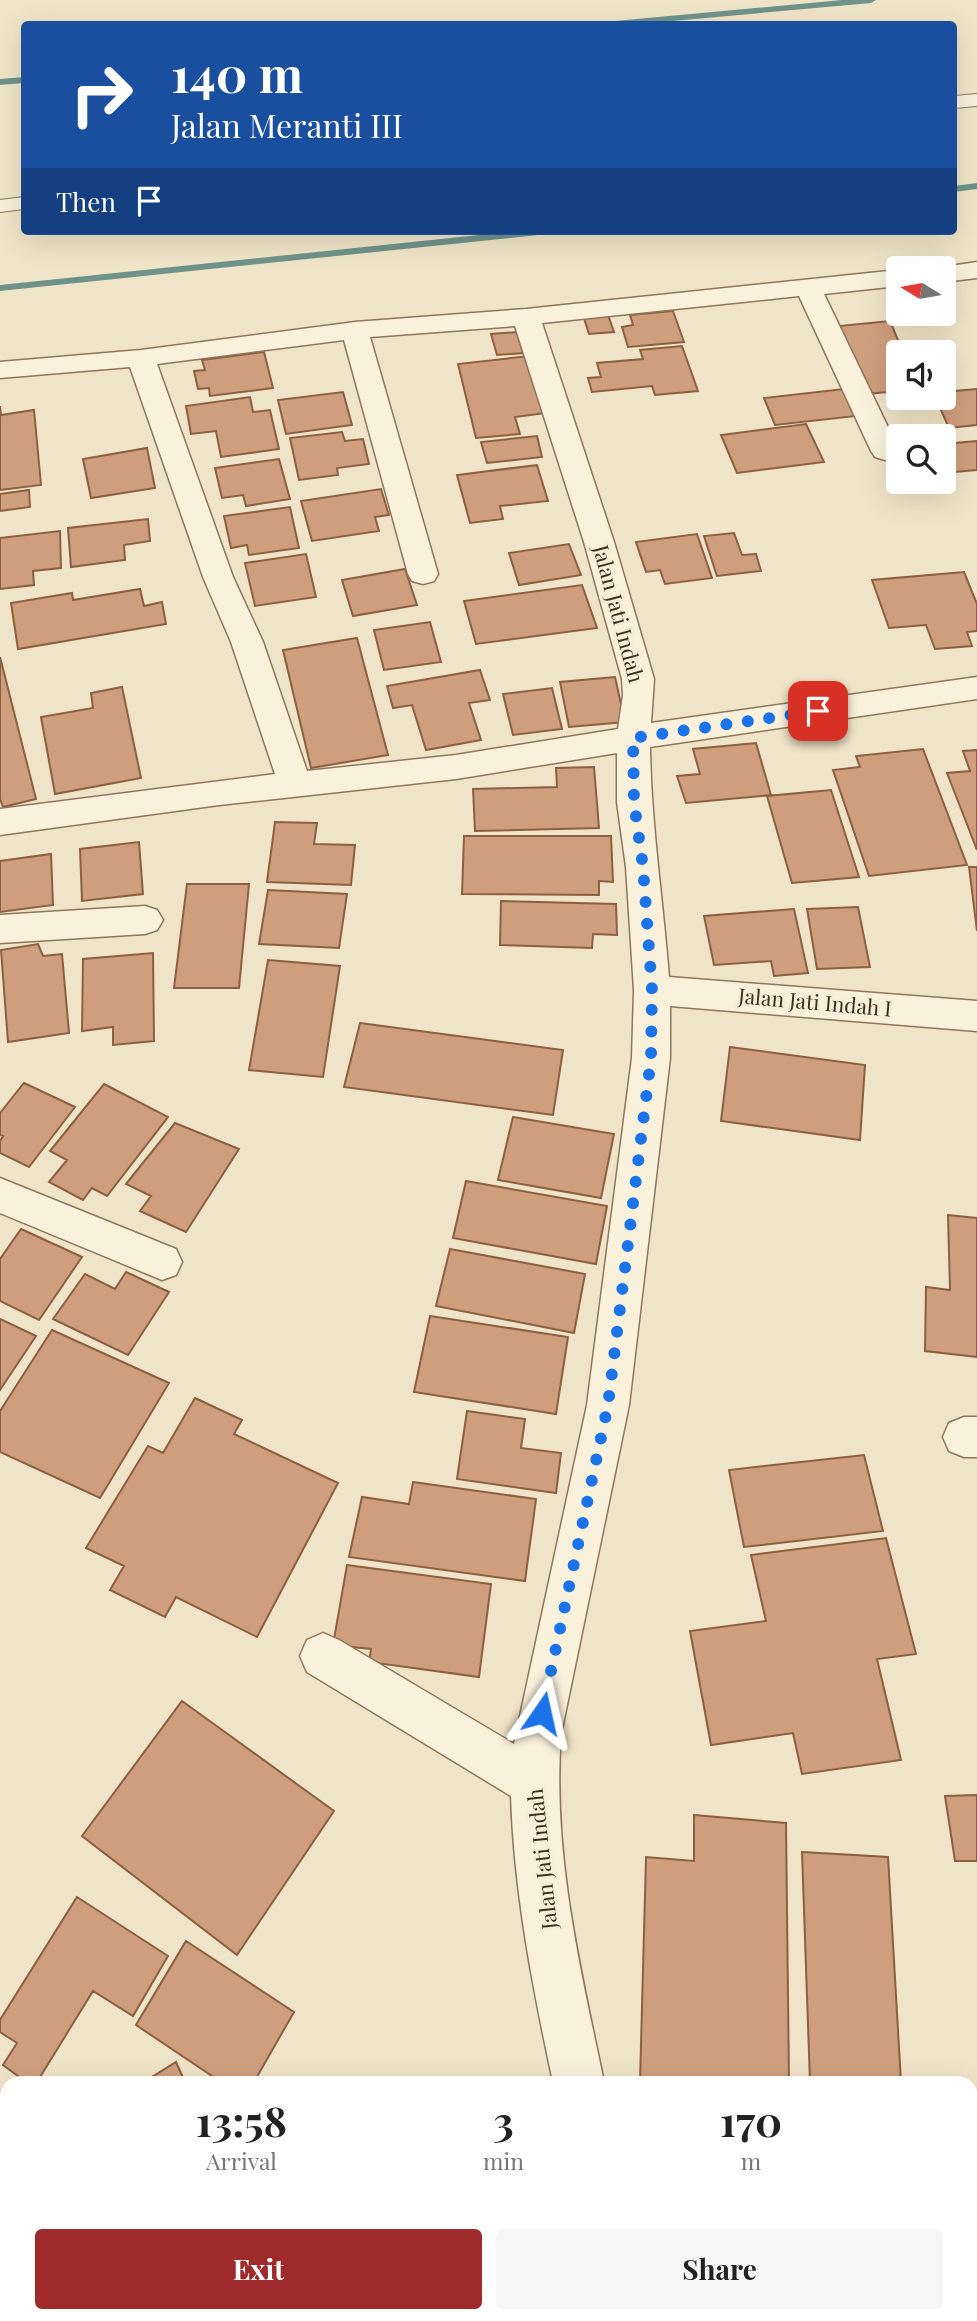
<!DOCTYPE html>
<html lang="en">
<head>
<meta charset="utf-8">
<style>
	body { margin:0; font-family:"Playfair Display",serif; background:#f6f6f6; color:#222; height:100vh; display:flex; flex-direction:column; font-size:26px; white-space:nowrap }
	* { box-sizing:border-box; margin:0 }
	p { font-size:23px; color:#767676 }
	.icon { flex:none; width:38px; height:38px; fill:none; stroke:currentColor; stroke-width:2; stroke-linecap:round; stroke-linejoin:round }
	.map { position:relative; flex:1; overflow:hidden }
	.panel { position:absolute; left:0px; top:2076px; width:978px; height:247px; display:flex; flex-direction:column; background:#fff; border-radius:21px 21px 0 0; box-shadow:0 7px 28px #0002 }
	.panel>* { flex:none }
	.guide { position:absolute; left:21px; top:21px; width:936px; height:214px; border-radius:7px; box-shadow:0 7px 28px #0002; background:#1a4fa0; color:#fff; overflow:hidden }
	.needle { width:46px; rotate:281deg }
	.tools { position:absolute; left:886px; top:256px; display:grid; gap:14px }
	.tools a { display:grid; place-items:center; width:70px; height:70px; border-radius:7px; background:#fff; box-shadow:0 7px 28px #0002; font-size:35px }
	.pin { position:absolute; display:grid; place-items:center; width:60px; height:60px; color:#fff; margin:-30px; border-radius:14px; box-shadow:0 4px 10px #0006 }
	.me { position:absolute; width:77px; margin:-38px; rotate:11deg; stroke-linejoin:round; filter:drop-shadow(0 0 5px #0008) }
	.turn { display:flex; align-items:center; gap:24px; height:147px; padding:0 35px; font-size:32px }
	.turn .icon { width:91px; height:91px; stroke-width:2.5 }
	.turn b { display:block; font-size:49px; line-height:60px }
	.then { display:flex; align-items:center; height:66px; padding:0 35px; background:#0003; gap:14px; font-size:26px }
	.eta { display:flex; justify-content:space-evenly; align-items:center; height:119px; text-align:center }
	.eta b { font-size:42px; font-weight:700; line-height:49px }
	.cta { display:flex; gap:14px; margin-top:auto; padding:14px 35px }
	.cta a { flex:1; height:80px; border-radius:7px; background:#9e2a2b; color:#fff; font-size:28px; font-weight:700; line-height:80px; text-align:center }
	.cta a+a { background:#f6f6f6; color:#222 }
	.map>svg:first-child { display:block }
	.lines { fill:none; stroke-linecap:round; stroke-linejoin:round }
	.stream { fill:#6f938a; fill-rule:evenodd }
	.building { fill:#cf9f7d; stroke:#8d5f41; stroke-width:2 }
	.service-casing { stroke:#8d765c; stroke-width:2 }
	.minor-casing { stroke:#8d765c; stroke-width:3 }
	.service { fill:#faf1dc; fill-rule:evenodd }
	.minor { fill:#faf1dc; fill-rule:evenodd }
	.route { stroke:#1a73e8; stroke-width:12; stroke-dasharray:0 21.6 }
	.labels { text-anchor:middle; stroke-width:6; stroke-linejoin:round; paint-order:stroke }
	.street-label { font-size:21px; fill:#3d2e20; stroke:#f7eed8 }
</style>
</head>
<body>
<div class="map">
<svg width="977" height="2321" viewBox="0 0 977 2321">
	<rect width="100%" height="100%" fill="#f0e4c8"/>
	<g class="lines">
		<path class="stream" d="M842,0h34l-5,3 -232,21h-29l5,-3z
			M24,77v6l-24,2v-6z
			M977,183v6l-23,3v-6z
			M518,231h35l-5,3 -548,57v-6z"/>
	</g>
	<path class="building" d="M673,311l11,31 -56,5 -6,-20 11,-2 -3,-10z
		M607,312l7,20 -25,2 -6,-19z
		M890,321l13,31h-5v39l-31,3 -28,-68z
		M517,332l6,21 -26,2 -6,-21z
		M682,346l16,45 -43,4 -3,-9 -60,6 -4,-14 13,-1 -4,-14 46,-4 -3,-9z
		M264,352l9,36 -63,8 -1,-8 -11,1 -4,-18 11,-1 -3,-10z
		M529,356l17,57 -31,4 5,17 -44,4 -18,-74z
		M844,389l12,27 -81,9 -11,-27z
		M977,389v36l-28,3 -14,-31h8v-5z
		M343,392l9,33 -66,9 -8,-34z
		M250,397l3,15 17,-2 9,39 -58,8 -5,-26 -25,3 -5,-28z
		M0,406l1,9 33,-5 7,75 -41,5z
		M806,424l18,38 -87,11 -16,-38z
		M342,432l3,9 18,-2 6,25 -32,4 1,7 -39,5 -9,-42z
		M537,436l5,21 -55,6 -6,-21z
		M977,441v29l-34,3v-29z
		M147,448l8,40 -64,10 -8,-39z
		M279,459l11,40 -44,7 -3,-11 -21,3 -7,-30z
		M537,465l11,36 -48,5 3,13 -33,4 -13,-48z
		M381,489l8,26 -14,2 4,14 -67,10 -11,-40z
		M29,490l1,17 -30,4v-17z
		M290,507l9,41 -50,7 -2,-10 -16,3 -7,-32z
		M148,519l2,22 -26,4 1,15 -54,7 -3,-39z
		M60,531l1,37 -28,3 1,14 -34,4v-51z
		M734,533l8,22 14,-1 5,17 -44,5 -13,-40z
		M697,534l15,44 -47,6 -5,-14 -14,2 -10,-30z
		M569,544l12,31 -62,10 -10,-32z
		M306,554l10,43 -61,9 -10,-43z
		M405,569l12,36 -64,11 -11,-36z
		M964,572l13,32v27l-10,1 5,14 -37,3 -9,-24 -37,3 -17,-48z
		M582,585l15,43 -121,16 -12,-43z
		M140,589l4,17 18,-4 4,22 -148,25 -7,-46 61,-10 1,7z
		M430,622l11,40 -57,8 -10,-40z
		M357,638l31,117 -77,13 -28,-118z
		M0,657l36,142 -33,8 -3,-8z
		M480,670l10,30 -21,3 12,37 -55,10 -14,-45 -19,3 -6,-22z
		M615,677l10,45 -56,5 -9,-45z
		M122,687l19,91 -86,16 -14,-77 52,-9 -2,-15z
		M552,688l10,41 -49,6 -10,-41z
		M756,743l15,52 -85,8 -9,-27 23,-2 -7,-25z
		M923,749l44,116 -98,11 -36,-106 27,-3 -4,-11z
		M977,750v100l-30,-77 23,-2 -7,-20z
		M594,767l5,61 -124,3 -2,-42 84,-2 -1,-19z
		M831,790l28,87 -67,6 -25,-87z
		M275,822l42,1 -3,21 41,1 -4,40 -84,-3z
		M464,836h147l2,46 -14,-1v14l-137,-1z
		M139,842l4,52 -61,7 -2,-52z
		M51,854l2,51 -53,7v-51z
		M969,867h8v64z
		M187,884h62l-10,104h-65z
		M268,890l79,4 -8,54 -80,-4z
		M501,901l115,3 1,31 -24,-1 -1,14 -92,-3z
		M858,907l12,60 -53,2 -10,-60z
		M794,909l14,64 -34,3 -3,-15 -57,4 -10,-49z
		M38,944l5,12 19,-2 7,79 -61,9 -7,-92z
		M153,953l1,88 -41,4v-18l-31,4 1,-72z
		M268,960l72,6 -17,111 -74,-7z
		M360,1023l203,27 -10,65 -209,-28z
		M730,1047l135,18 -5,75 -139,-19z
		M24,1083l51,24 -46,60 -29,-14v-12l3,-5 -3,-1v-22z
		M104,1084l64,33 -61,79 -15,-8 -9,12 -34,-18 18,-22 -17,-9z
		M513,1117l101,17 -13,64 -103,-18z
		M175,1123l64,26 -53,83 -46,-21 11,-15 -25,-12z
		M466,1181l141,25 -11,58 -143,-26z
		M948,1215l29,3v139l-52,-6 1,-64 24,3z
		M21,1229l61,28 -43,63 -39,-19v-42z
		M450,1249l135,25 -11,59 -138,-27z
		M126,1272l43,20 -41,63 -75,-36 32,-45 30,15z
		M430,1316l138,21 -12,77 -142,-22z
		M0,1319l36,17 -36,54z
		M52,1330l117,53 -69,115 -100,-46v-41z
		M195,1398l47,22 -8,14 104,49 -81,154 -81,-40 -11,20 -55,-27 14,-24 -38,-18 62,-102 15,7z
		M467,1411l58,8 -4,29 40,5 -5,40 -99,-14z
		M864,1455l19,76 -139,16 -15,-77z
		M413,1482l123,17 -11,82 -176,-24 13,-60 47,7z
		M886,1538l30,116 -39,5 24,101 -99,14 -9,-41 -82,12 -21,-114 76,-10 -15,-66z
		M347,1565l144,19 -12,93 -110,-15 2,-13 -38,-4z
		M182,1701l152,110 -97,144 -155,-119z
		M977,1795v66h-22l-10,-65z
		M694,1815l92,8 3,259h-149l6,-225 48,4z
		M802,1852l86,5 13,225h-91z
		M77,1897l91,59 -35,60 -40,-25 -56,91h-11l-23,-17 14,-22 -17,-11v-12z
		M186,1941l108,71 -40,70h-33l-85,-57z
		M176,2062l9,20h-41z
		M977,2289v32h-70l-1,-3 7,-3h58v-24z
		M47,2315h99l2,6h-99z"/>
	<g class="lines">
		<g class="service-casing">
			<path id="service" d="M977,94v12l-23,2v-12z
				M24,197v12l-24,3v-12z"/>
		</g>
		<g class="minor-casing">
			<path id="minor" d="M977,262v16l-34,4v-14h-7z
				M898,270v16l-74,8 74,154 -3,9 -10,3 -10,-3 -4,-6 -72,-155 -257,27 72,219 40,137 -3,44 326,-46v22l-327,48c1,77 13,153 19,230l308,24v30l-307,-25v52l-41,347 -68,329c-9,118 19,233 43,348h-51c-20,-93 -39,-190 -42,-286l-204,-124 -7,-16 7,-16 16,-7 16,7 175,104 73,-339 45,-347 2,-68 -8,-123 -9,-65v-49l-161,26 -237,26 -219,30v-26l275,-35 -44,-132 -28,-65 -73,-210 -130,11v-16l141,-12 214,-28 171,-13zM515,326l69,216 38,137 1,16 -5,34 -162,26 -149,16 -44,-129 -30,-65 -76,-213 187,-24 64,234 4,7 11,3 11,-3 4,-7 -68,-237z
				M145,906l12,4 6,10 -6,10 -12,4 -145,9v-28z
				M0,1178l176,71 6,13 -6,13 -14,5 -162,-67z
				M964,1417h13v40h-13l-15,-6 -6,-14 6,-14z
				M977,2125v52l-6,2v-52z
				M541,2315h65l-2,6h-65z"/>
		</g>
		<use href="#service" class="service"/>
		<use href="#minor" class="minor"/>
	</g>
	<g class="lines">
		<path class="route" d="M542,1713l66,-308 43,-347 1,-68 -9,-123 -9,-65 -1,-64 185,-27"/>
	</g>
	<g class="labels">
		<g class="street-label">
			<text transform="translate(618 614) rotate(75)" y="7">Jalan Jati Indah</text>
			<text transform="translate(815 1003) rotate(5)" y="7">Jalan Jati Indah I</text>
			<text transform="translate(543 1859) rotate(-96)" y="7">Jalan Jati Indah</text>
		</g>
	</g>
</svg>
<div class="tools">
<a><svg class="needle" viewBox="-14 -14 28 28"><path d="M0-13l5 13h-10z" fill="#e53935"/><path d="M0 13l5-13h-10z" fill="#767676"/></svg></a>
<a><svg class="icon" aria-label="sound" viewBox="0 0 24 24"><path d="M4 9h4l5-4v14l-5-4H4zM17 9q2 3 0 6"/></svg></a>
<a><svg class="icon" aria-label="search" viewBox="0 0 24 24"><circle cx="10" cy="10" r="6"/><path d="M15 15l6 6"/></svg></a>
</div>
<div class="pin" style="left:818px;top:711px;background:#d93025"><svg class="icon" aria-label="arrive" viewBox="0 0 24 24"><path d="M6 21V4h12l-3 4 3 4H6"/></svg></div>
<svg class="me" style="left:542px;top:1713px" viewBox="-20 -20 40 40"><path d="M0-17L14 15 0 8-14 15z" fill="#1a73e8" stroke="#fff" stroke-width="4"/></svg>
<div class="guide">
<div class="turn"><svg class="icon" aria-label="right" viewBox="0 0 24 24"><path d="M7 20v-9h11M14 6l5 5-5 5"/></svg><div><b>140 m</b>Jalan Meranti III</div></div>
<div class="then">Then<svg class="icon" aria-label="arrive" viewBox="0 0 24 24"><path d="M6 21V4h12l-3 4 3 4H6"/></svg></div>
</div>
<section class="panel">
<div class="eta">
<div><b>13:58</b><p>Arrival</p></div>
<div><b>3</b><p>min</p></div>
<div><b>170</b><p>m</p></div>
</div>
<div class="cta"><a>Exit</a><a>Share</a></div>
</section>
</div>
</body>
</html>
